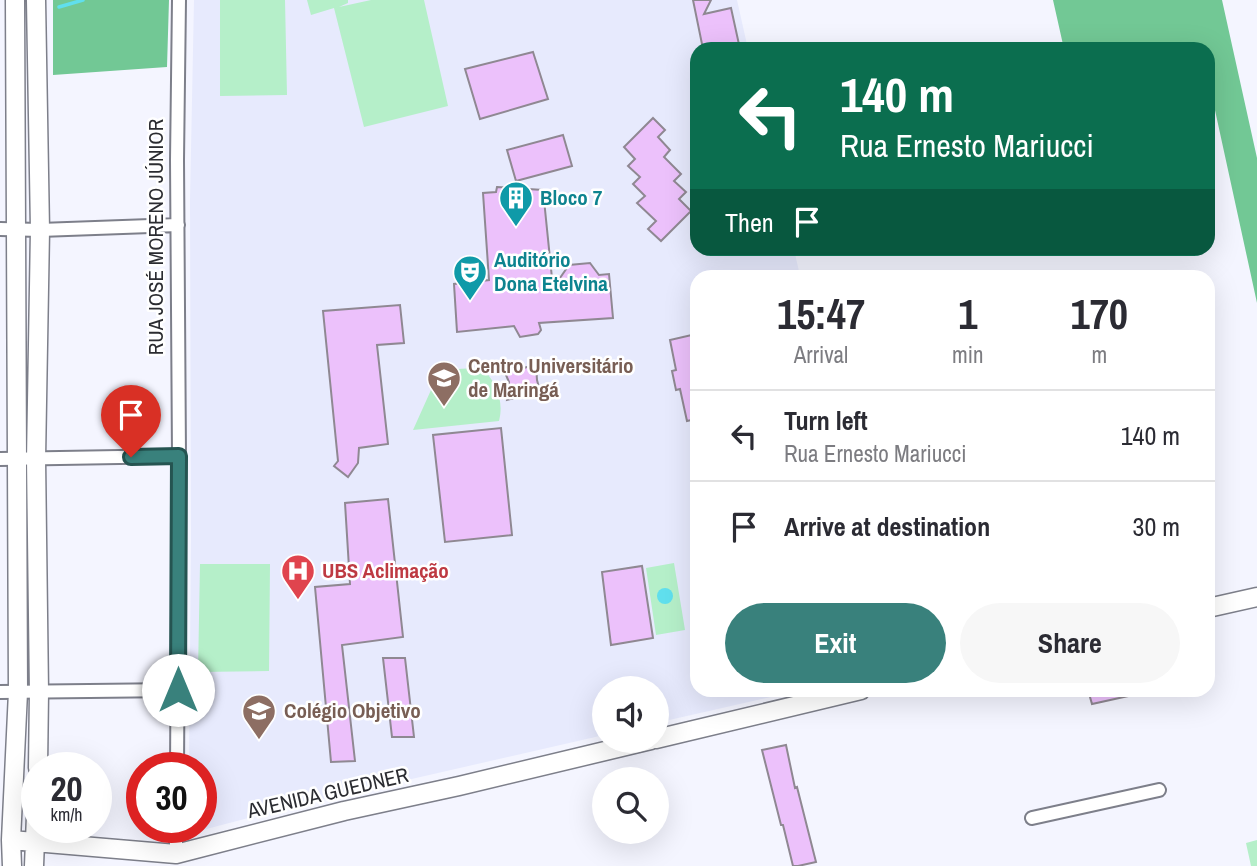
<!DOCTYPE html>
<html lang="en">
<head>
<meta charset="utf-8">
<style>
	body { margin:0; font-family:"Archivo Narrow",sans-serif; background:#f7f7f7; color:#2b2b33; height:100vh; display:flex; flex-direction:column; font-size:26px; white-space:nowrap }
	* { box-sizing:border-box; margin:0 }
	p { font-size:23px; color:#7c7c81 }
	.icon { flex:none; width:38px; height:38px; fill:none; stroke:currentColor; stroke-width:2; stroke-linecap:round; stroke-linejoin:round }
	.map { position:relative; flex:1; overflow:hidden }
	.side { position:absolute; left:690px; top:270px; width:525px; height:427px; display:flex; flex-direction:column; background:#fff; border-radius:21px; box-shadow:0 7px 28px #0002 }
	.side>* { flex:none }
	.banner { position:absolute; left:690px; top:42px; width:525px; height:214px; border-radius:21px; box-shadow:0 7px 28px #0002; background:#0b6e4f; color:#fff; overflow:hidden }
	.fabs { position:absolute; left:592px; top:676px; display:grid; gap:14px }
	.fabs a { display:grid; place-items:center; width:77px; height:77px; border-radius:50%; background:#fff; box-shadow:0 7px 28px #0002; font-size:35px }
	.speed { position:absolute; left:21px; top:752px; display:flex; gap:14px; font-size:35px; font-weight:700; text-align:center }
	.speed>* { display:grid; place-content:center; width:91px; height:91px; border-radius:50%; background:#fff; box-shadow:0 7px 28px #0002; line-height:1 }
	.speed small { font-size:18px; font-weight:400 }
	.speed .limit { border:10px solid #d22; background:#fff; color:#111 }
	.pin { position:absolute; display:grid; place-items:center; width:60px; height:60px; color:#fff; margin:-72px -30px; border-radius:50% 50% 50% 0; rotate:-45deg; box-shadow:0 0 7px #0007 }
	.pin .icon { rotate:45deg }
	.me { position:absolute; width:77px; margin:-38px; rotate:0deg; stroke-linejoin:round; filter:drop-shadow(0 0 5px #0008) }
	.turn { display:flex; align-items:center; gap:24px; height:147px; padding:0 35px; font-size:32px }
	.turn .icon { width:91px; height:91px; stroke-width:2.5 }
	.turn b { display:block; font-size:49px; line-height:60px }
	.then { display:flex; align-items:center; height:66px; padding:0 35px; background:#0003; gap:14px; font-size:26px }
	.eta { display:flex; justify-content:space-evenly; align-items:center; height:119px; text-align:center }
	.eta b { font-size:42px; font-weight:700; line-height:49px }
	.cta { display:flex; gap:14px; margin-top:auto; padding:14px 35px }
	.cta a { flex:1; height:80px; border-radius:42px; background:#39817c; color:#fff; font-size:28px; font-weight:700; line-height:80px; text-align:center }
	.cta a+a { background:#f7f7f7; color:#2b2b33 }
	ul { padding:0; list-style:none }
	li { display:flex; align-items:center; gap:21px; height:91px; padding:0 35px; border-top:2px solid #e1e1e2 }
	li div { flex:1 }
	li b { display:block; font-size:26px }
	li em { font-style:normal }
	.map>svg:first-child { display:block }
	.built { fill:#e7eafd }
	.green { fill:#b5efc9 }
	.forest { fill:#72c895 }
	.water { fill:#60dfed }
	.lines { fill:none; stroke-linecap:round; stroke-linejoin:round }
	.stream { stroke:#60dfed; stroke-width:3.5 }
	.building { fill:#ecc1fb; stroke:#8f8892; stroke-width:2 }
	.street-casing { stroke:#7d7f8a; stroke-width:16 }
	.secondary-casing { stroke:#7d7f8a; stroke-width:21 }
	.street { stroke:#fff; stroke-width:12 }
	.secondary { stroke:#fff; stroke-width:18 }
	.route-casing { stroke:#255451; stroke-width:18 }
	.route { stroke:#39817c; stroke-width:12 }
	.labels { text-anchor:middle; stroke-width:5; stroke-linejoin:round; paint-order:stroke }
	.culture-label { font-size:21px; font-weight:bold; fill:#0d838f; stroke:#fff; text-anchor:start }
	.street-label { font-size:21px; fill:#2b2c31; stroke:#fff }
	.education-label { font-size:21px; font-weight:bold; fill:#785e54; stroke:#fff; text-anchor:start }
	.health-label { font-size:21px; font-weight:bold; fill:#be3a42; stroke:#fff; text-anchor:start }
</style>
</head>
<body>
<div class="map">
<svg width="1257" height="866" viewBox="0 0 1257 866">
	<rect width="100%" height="100%" fill="#f4f5ff"/>
	<path class="built" d="M194,0h543l11,49h-52v199l98,1 6,27h-104v414h106l-146,33v-35h-52v47l-306,70 -103,27 -3,-4h9v-60h-12l2,-229 -1,-339z"/>
	<path class="green" d="M220,0h65l2,95 -67,1z
		M307,0h41v3l-9,4 32,-7h53l24,106 -84,21 -30,-119 -23,7z
		M475,368l9,2c13,14 20,32 15,51l-86,9 27,-60z
		M674,563l11,67 -29,5 -10,-67z
		M200,564h70l-1,107 -71,1z
		M1257,840v26h-6l-5,-23z"/>
	<path class="forest" d="M53,0h116l-2,67 -114,8z
		M1053,0h169l35,158v145l-49,-225v-29h-144z"/>
	<path class="water" d="M657 596a8 8 0 1 1 16 0a8 8 0 1 1-16 0Z"/>
	<g class="lines">
		<path class="stream" d="M59,7l24,-7"/>
	</g>
	<path class="building" d="M693,0h18l-7,14 27,-6 9,41h-37z
		M533,52l15,47 -68,20 -15,-50z
		M653,118l12,12 -7,7 12,13 -6,7 17,17 -7,7 12,11 -7,7 12,12 -30,30 -13,-12 8,-8 -19,-18 8,-7 -12,-12 7,-7 -12,-11 7,-7 -11,-12z
		M563,135l9,31 -56,15 -9,-31z
		M497,187l46,3 10,98 16,-23 21,-2 9,12 10,-1 4,44 -74,5 2,7 -3,4 -18,3 -6,-11 -57,6 -3,-48 35,-4 -6,-87 13,-1z
		M400,305l4,38 -27,2 11,99 -29,4 -1,15 -10,14 -14,-11 4,-5 -15,-150z
		M696,334v85l-9,2 -7,-32 -4,1 -4,-19 4,-1 -6,-30z
		M536,364l1,16 4,15h-16l-18,5 2,-18 -6,-14 18,1z
		M501,428l11,107 -67,7 -12,-107z
		M388,499l15,138 -61,8 13,116 -24,1 -16,-175 35,-3 -5,-81z
		M642,566l11,72 -42,7 -9,-73z
		M383,658h22l9,79h-22z
		M1088,690h53l1,3 -50,11z
		M786,745l9,43 2,-1 19,75 -18,4h-5l-10,-41h-2l-19,-75z"/>
	<g class="lines">
		<g class="street-casing">
			<path id="street" d="M0,229l40,1 138,-5
				M0,459l179,-3
				M0,692l178,-2
				M177,768l2,-312 -2,-296 2,-160
				M1032,818l127,-28
				M176,854v-26"/>
		</g>
		<g class="secondary-casing">
			<path id="secondary" d="M36,0l4,230 -4,229 3,233 -1,76
				M1208,608l49,-11
				M656,739l205,-49
				M11,840l165,14 168,-43 115,-25 192,-46
				M12,866l-1,-26 7,-148 -3,-692
				M34,866l3,-76"/>
		</g>
		<use href="#street" class="street"/>
		<use href="#secondary" class="secondary"/>
	</g>
	<g class="lines">
		<g class="route-casing">
			<path id="route" d="M131,457l48,-1 -1,234"/>
		</g>
		<use href="#route" class="route"/>
	</g>
	<defs>
		<g id="building-pin" transform="scale(1.75)"><path d="M0 17L-7.5 6A9.5 9.5 0 1 1 7.5 6Z" fill="#0f9aa8" stroke="#fff"/><path d="M-4-6H4V6H1V3H-1V6H-4ZM-2.5-4.3h1.7v1.8h-1.7ZM.8-4.3h1.7v1.8H.8ZM-2.5-1h1.7V.8h-1.7ZM.8-1h1.7V.8H.8Z" fill="#fff"/></g>
		<g id="theatre-pin" transform="scale(1.75)"><path d="M0 17L-7.5 6A9.5 9.5 0 1 1 7.5 6Z" fill="#0f9aa8" stroke="#fff"/><path d="M-5-5.5Q0-4 5-5.5V0Q5 5 0 6Q-5 5-5 0ZM-3.3-2.5H-1v1.5H-3.3ZM1-2.5H3.3v1.5H1ZM-2.8 1Q0 5.5 2.8 1Z" fill="#fff"/></g>
		<g id="university-pin" transform="scale(1.75)"><path d="M0 17L-7.5 6A9.5 9.5 0 1 1 7.5 6Z" fill="#8d6e63" stroke="#fff"/><path d="M0-5L7-2L0 1L-7-2ZM-4 1L0 2.5L4 1V4Q0 6-4 4Z" fill="#fff"/></g>
		<g id="hospital-pin" transform="scale(1.75)"><path d="M0 17L-7.5 6A9.5 9.5 0 1 1 7.5 6Z" fill="#e0444e" stroke="#fff"/><path d="M-5-5h3v3.5h4V-5h3V5h-3V1.5h-4V5h-3Z" fill="#fff"/></g>
		<g id="school-pin" transform="scale(1.75)"><path d="M0 17L-7.5 6A9.5 9.5 0 1 1 7.5 6Z" fill="#8d6e63" stroke="#fff"/><path d="M0-5L7-2L0 1L-7-2ZM-4 1L0 2.5L4 1V4Q0 6-4 4Z" fill="#fff"/></g>
	</defs>
	<g fill-rule="evenodd">
		<use href="#building-pin" x="516" y="198"/>
		<use href="#theatre-pin" x="470" y="272"/>
		<use href="#university-pin" x="444" y="378"/>
		<use href="#hospital-pin" x="298" y="571"/>
		<use href="#school-pin" x="259" y="711"/>
	</g>
	<g class="labels">
		<g class="culture-label">
			<text x="540" y="205">Bloco 7</text>
			<text x="494" y="267">Auditório<tspan x="494" dy="24">Dona Etelvina</tspan></text>
		</g>
		<g class="street-label">
			<text transform="translate(156 237) rotate(-90)" y="7">RUA JOSÉ MORENO JÚNIOR</text>
			<text transform="translate(328 793) rotate(-13)" y="7">AVENIDA GUEDNER</text>
		</g>
		<g class="education-label">
			<text x="468" y="373">Centro Universitário<tspan x="468" dy="24">de Maringá</tspan></text>
			<text x="284" y="718">Colégio Objetivo</text>
		</g>
		<g class="health-label">
			<text x="322" y="578">UBS Aclimação</text>
		</g>
	</g>
</svg>
<div class="fabs">
<a><svg class="icon" aria-label="sound" viewBox="0 0 24 24"><path d="M4 9h4l5-4v14l-5-4H4zM17 9q2 3 0 6"/></svg></a>
<a><svg class="icon" aria-label="search" viewBox="0 0 24 24"><circle cx="10" cy="10" r="6"/><path d="M15 15l6 6"/></svg></a>
</div>
<div class="speed"><div>20<small>km/h</small></div><div class="limit">30</div></div>
<div class="pin" style="left:131px;top:457px;background:#d93025"><svg class="icon" aria-label="arrive" viewBox="0 0 24 24"><path d="M6 21V4h12l-3 4 3 4H6"/></svg></div>
<svg class="me" style="left:178px;top:690px" viewBox="-20 -20 40 40"><circle r="19" fill="#fff"/><path d="M0-13L10 11 0 6-10 11z" fill="#39817c"/></svg>
<div class="banner">
<div class="turn"><svg class="icon" aria-label="left" viewBox="0 0 24 24"><path d="M17 20v-9H6M10 6l-5 5 5 5"/></svg><div><b>140 m</b>Rua Ernesto Mariucci</div></div>
<div class="then">Then<svg class="icon" aria-label="arrive" viewBox="0 0 24 24"><path d="M6 21V4h12l-3 4 3 4H6"/></svg></div>
</div>
<section class="side">
<div class="eta">
<div><b>15:47</b><p>Arrival</p></div>
<div><b>1</b><p>min</p></div>
<div><b>170</b><p>m</p></div>
</div>
<ul>
<li><svg class="icon" aria-label="left" viewBox="0 0 24 24"><path d="M17 20v-9H6M10 6l-5 5 5 5"/></svg><div><b>Turn left</b><p>Rua Ernesto Mariucci</p></div><em>140 m</em></li>
<li><svg class="icon" aria-label="arrive" viewBox="0 0 24 24"><path d="M6 21V4h12l-3 4 3 4H6"/></svg><div><b>Arrive at destination</b></div><em>30 m</em></li>
</ul>
<div class="cta"><a>Exit</a><a>Share</a></div>
</section>
</div>
</body>
</html>
